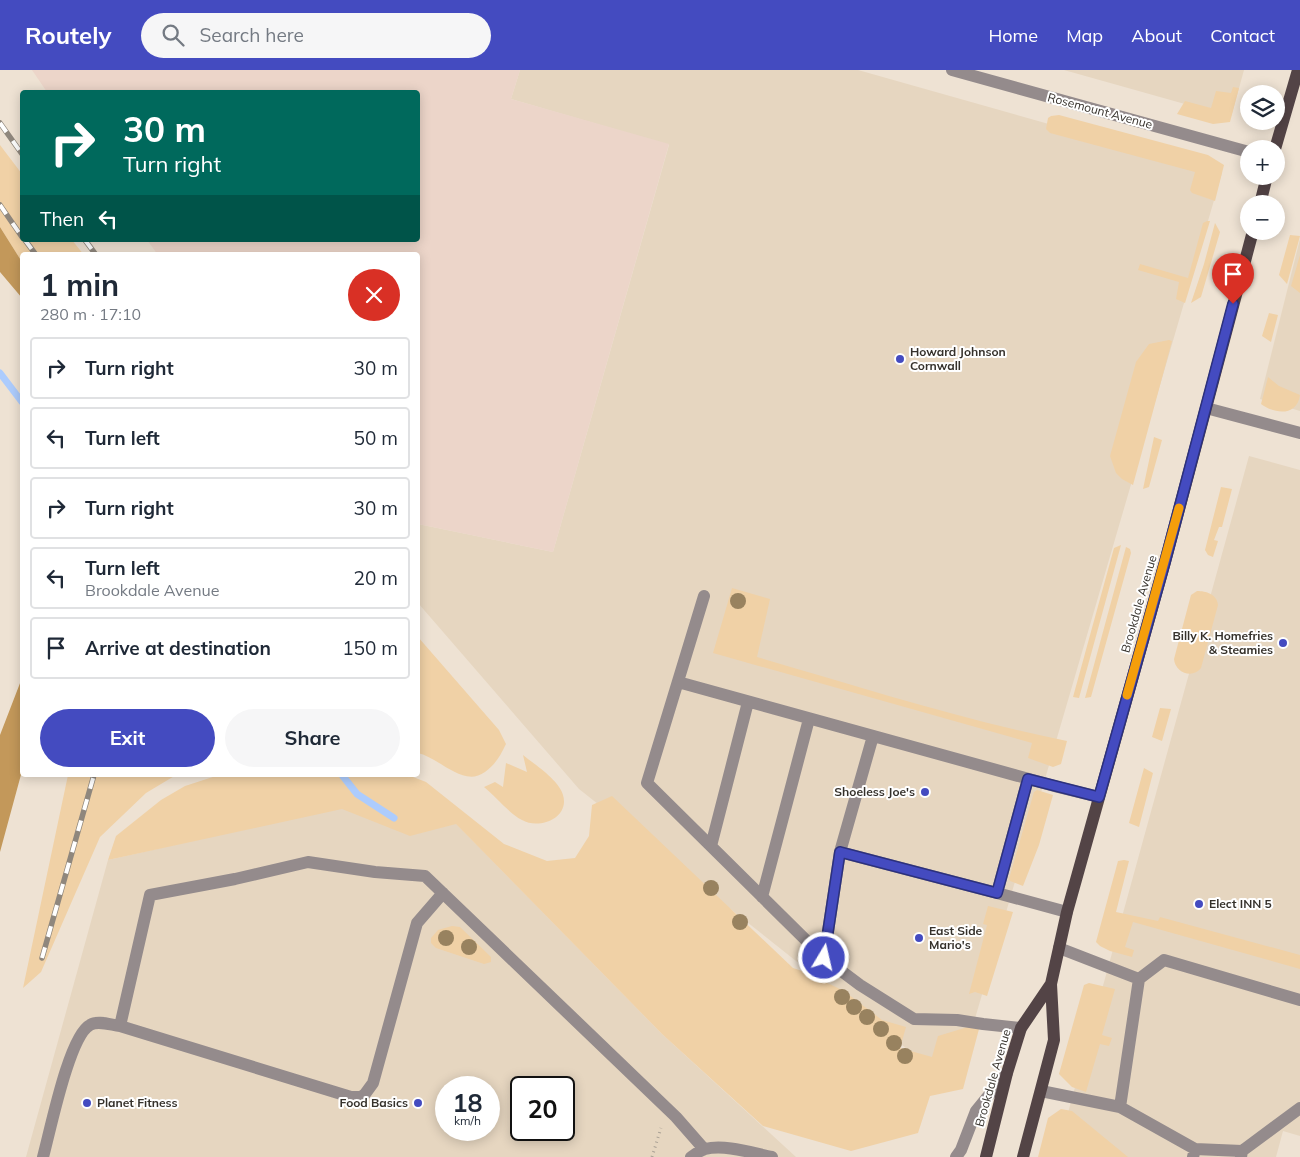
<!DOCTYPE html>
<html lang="en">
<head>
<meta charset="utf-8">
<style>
	body { margin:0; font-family:Mulish,sans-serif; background:#f6f6f7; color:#1f2937; height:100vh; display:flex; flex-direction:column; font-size:19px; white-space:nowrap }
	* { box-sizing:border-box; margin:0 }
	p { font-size:16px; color:#747a83 }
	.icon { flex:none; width:28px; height:28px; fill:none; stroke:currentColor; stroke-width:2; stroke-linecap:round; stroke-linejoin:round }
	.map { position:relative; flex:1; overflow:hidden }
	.panel { position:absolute; left:20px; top:182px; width:400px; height:525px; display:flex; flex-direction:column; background:#fff; border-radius:5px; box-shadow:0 2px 12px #0003 }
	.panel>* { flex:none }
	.top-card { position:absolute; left:20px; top:20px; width:400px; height:152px; border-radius:5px; box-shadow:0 2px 12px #0003; background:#00695c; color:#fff; overflow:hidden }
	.buttons { position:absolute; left:1240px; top:15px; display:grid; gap:10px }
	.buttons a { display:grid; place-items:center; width:45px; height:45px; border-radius:50%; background:#fff; box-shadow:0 2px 12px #0003; font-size:25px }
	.speed { position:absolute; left:435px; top:1006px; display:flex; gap:10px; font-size:25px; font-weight:700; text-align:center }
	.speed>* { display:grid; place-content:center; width:65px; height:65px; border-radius:50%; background:#fff; box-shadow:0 2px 12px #0003; line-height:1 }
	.speed small { font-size:12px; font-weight:400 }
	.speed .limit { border:2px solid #111; border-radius:8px; background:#fff; color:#111 }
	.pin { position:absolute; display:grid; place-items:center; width:42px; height:42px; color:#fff; margin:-51px -21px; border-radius:50% 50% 50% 0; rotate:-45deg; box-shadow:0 0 5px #0007 }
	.pin .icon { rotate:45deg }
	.me { position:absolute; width:55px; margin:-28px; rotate:9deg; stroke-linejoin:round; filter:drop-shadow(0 0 4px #0008) }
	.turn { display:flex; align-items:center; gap:18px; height:105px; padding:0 20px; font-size:22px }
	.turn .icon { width:65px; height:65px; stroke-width:2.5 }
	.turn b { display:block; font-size:35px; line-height:42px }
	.then { display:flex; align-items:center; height:48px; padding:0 20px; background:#0003; gap:10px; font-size:19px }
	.round { display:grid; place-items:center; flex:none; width:52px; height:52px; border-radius:26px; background:#f6f6f7 }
	.head { display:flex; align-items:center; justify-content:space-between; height:85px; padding:0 20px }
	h1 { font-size:30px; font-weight:700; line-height:38px }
	.cta { display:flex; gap:10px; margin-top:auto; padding:10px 20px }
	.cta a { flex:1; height:58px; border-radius:30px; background:#444bc0; color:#fff; font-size:20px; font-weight:700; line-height:58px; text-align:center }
	.cta a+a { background:#f6f6f7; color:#1f2937 }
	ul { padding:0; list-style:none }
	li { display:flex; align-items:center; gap:15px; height:62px; margin:0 10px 8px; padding:0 10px; border:2px solid #e0e1e3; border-radius:5px }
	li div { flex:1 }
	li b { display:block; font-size:19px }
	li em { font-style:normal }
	header { display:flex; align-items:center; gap:30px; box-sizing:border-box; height:70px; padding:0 25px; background:#444bc0; color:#fff }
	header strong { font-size:24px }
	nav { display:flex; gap:28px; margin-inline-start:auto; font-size:18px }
	.search { width:350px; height:45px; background:#f6f6f7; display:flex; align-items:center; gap:12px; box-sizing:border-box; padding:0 18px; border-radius:28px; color:#747a83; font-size:19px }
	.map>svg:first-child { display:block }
	.built { fill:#e6d6c0; fill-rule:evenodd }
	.industrial { fill:#ecd5c9 }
	.green { fill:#f0d1a6 }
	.forest { fill:#c3985a }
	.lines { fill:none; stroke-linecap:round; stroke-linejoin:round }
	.stream { stroke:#adccfd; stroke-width:7 }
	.path { stroke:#a9a094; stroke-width:3; stroke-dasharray:1 4; stroke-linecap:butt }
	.minor { stroke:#948b8c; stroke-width:12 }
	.major { stroke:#534446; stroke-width:12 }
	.rail-casing { stroke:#8f877d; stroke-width:5.5 }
	.rail { stroke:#fff; stroke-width:4; stroke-dasharray:11; stroke-linecap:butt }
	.tree { fill:#98825f }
	.route-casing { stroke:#2c317d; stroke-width:12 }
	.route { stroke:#444bc0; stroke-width:9 }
	.slow { stroke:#f59e0b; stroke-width:9 }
	.poi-dot { fill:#444bc0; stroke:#fff; stroke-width:2 }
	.labels { text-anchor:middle; stroke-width:4; stroke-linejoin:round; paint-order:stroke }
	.street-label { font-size:12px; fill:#35312b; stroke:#fff }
	.poi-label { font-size:12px; font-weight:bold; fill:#35312b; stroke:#fff; text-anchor:start }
</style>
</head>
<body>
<header>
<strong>Routely</strong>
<div class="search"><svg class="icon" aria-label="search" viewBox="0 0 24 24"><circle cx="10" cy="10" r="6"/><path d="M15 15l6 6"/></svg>Search here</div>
<nav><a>Home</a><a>Map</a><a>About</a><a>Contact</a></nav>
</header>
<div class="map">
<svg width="1300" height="1087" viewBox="0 0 1300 1087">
	<rect width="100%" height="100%" fill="#eee2d3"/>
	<path class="built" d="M520,0h338l364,103 -267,914 -376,-298 -161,-186v-79l135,28 116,-407 -158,-46z
		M1064,0h180l-13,47z
		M1300,169v172l-40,-12z
		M1249,386l51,14v666l-17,-5 -7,26h-165l-45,-37z
		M422,719l240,245 134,123h-770l82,-297zM446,1018h43v42h-43zM521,1018h43v42h-43z"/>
	<path class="industrial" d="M32,0h488l-9,29 158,45 -116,408 -135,-28v-269h-260l-11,-15h271v-148h-371z"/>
	<path class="green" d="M1233,17l6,1 -9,34 -17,2 -36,-10 8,-13 26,7 5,-17 15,2z
		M1059,45l149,40 16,10 -9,36 -23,-8 -2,-3 5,-18 -145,-39 -4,-4 2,-11 3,-2z
		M0,75l22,29v66h50l12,15h-62v7l-22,-35z
		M1207,151h3l-25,82 -9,-4 3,-17 -41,-12 2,-6 48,14 15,-55z
		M1215,153l5,9 -19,65 -10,6 13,-39z
		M1290,165l10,1 -13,48 -8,-9z
		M1300,185v38l-9,-7z
		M1269,243l9,2 -7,27 -9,-6z
		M1169,270l3,1 -39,144 -11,-6 -6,-6 -6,-17 26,-94 13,-18z
		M1268,307l11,9 21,9c-3,22 -26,19 -39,9z
		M1154,367l8,3 -13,47 -6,2z
		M1221,417l11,2 -10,38h-3l-5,13 4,1 -5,16 -5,-2 -3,-5z
		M1121,475l-42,153 -6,-1 41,-149z
		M1126,477l4,2 1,4 -40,144 -6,1z
		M732,518l38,11 -13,58c103,30 206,63 310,84l-6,23 -8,3 -25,-9 4,-15 -319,-90z
		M1197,521c9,0 20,3 21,14l-17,63c-8,11 -26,5 -27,-9l17,-64z
		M418,567l81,93 7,14c-6,12 -10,20 -21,28 -22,16 -45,-14 -67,-19z
		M1160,638l11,1 -9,32 -10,-4z
		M523,685c11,9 36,25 40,40 7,23 -24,35 -41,25 -12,-6 -27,-24 -38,-33l11,-5 8,5 3,-24 21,9z
		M1144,698l9,5 -14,54 -10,-4z
		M68,705h108l-30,18 -46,44 -59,135 -18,16z
		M219,705h189l18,7 78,62 43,17 28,-3 14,-22 3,-31 20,-9 181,172 12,4 39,19 38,29 24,7 -6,21 32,9 6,-21 33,-10 8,3 -16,60 -33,7 -12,37 -67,18 -88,-25 -101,-92 -206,-210 -46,12 -68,-27 -234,51 8,-24 45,-36 24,-14z
		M1037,720l16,5 -14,50 -16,41 -13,-5 -1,-2 25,-87z
		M1124,790l5,1 -13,51 42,9 2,-4 140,38v14l-167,-47 -8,25 9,3 -2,7 -22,-6 -10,-5 -4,-4 22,-81z
		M988,836l25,6 -26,84 -12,-4 -6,2 18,-69 -4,-1z
		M452,856l8,1 31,30v5l-7,2 -48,-16 -5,-5v-5l7,-8z
		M1089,913l26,6 -13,46 10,3 -3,8 -9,-2 -14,48 -14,-5 -13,-13 25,-89z
		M1061,1039l11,2 56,46h-90l10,-39z"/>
	<path class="forest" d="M0,157l22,35v36l-22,-26z
		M22,608v93l-22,81v-117z"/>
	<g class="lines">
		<path class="stream" d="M0,303l22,29
			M342,705l15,19 37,24"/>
		<path class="path" d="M652,1087l9,-29"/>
		<path class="minor" d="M952,0l297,82
			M1206,338l94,25
			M704,526l-57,187 177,175 36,27 54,34 43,1 26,4 38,4
			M678,612l380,105 41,10
			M873,666l-33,116 157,41
			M1028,709l-31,114 70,19
			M711,776l37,-144
			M443,823l-26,30 -44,160 -8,11 -4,3h-10l-231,-71 30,-131 85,-16 73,-17 67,10 50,4 251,241 28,32
			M762,827l47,-178
			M824,888l16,-106
			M1139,909l25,-19 136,40
			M1041,1021l79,16 19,-128 -80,-31
			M1120,1037l75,42 -2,8
			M1195,1079l47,2
			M43,1087c7,-25 26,-121 47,-132 8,-5 21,0 30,1
			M691,1087c4,-2 9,-7 14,-8 20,-5 47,4 67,8
			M956,1087l5,-7 15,-39 31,-38
			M1241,1087l1,-6 58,-43"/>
		<path class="major" d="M1275,79l23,-79
			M1260,134l7,-28
			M986,1087l21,-84 14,-45 30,-44
			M1023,1087l31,-117 -3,-56 16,-72 98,-350 88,-331"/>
		<g class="rail-casing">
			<path id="rail" d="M0,53l22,31
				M0,135l22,32
				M25,170l11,15
				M85,170l11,15
				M42,888l52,-183"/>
		</g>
		<use href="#rail" class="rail"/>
	</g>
	<g class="tree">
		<circle cx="738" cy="531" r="8"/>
		<circle cx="711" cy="818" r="8"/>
		<circle cx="740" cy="852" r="8"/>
		<circle cx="446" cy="868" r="8"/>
		<circle cx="469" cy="877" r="8"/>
		<circle cx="842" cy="927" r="8"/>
		<circle cx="854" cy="937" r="8"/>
		<circle cx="867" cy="947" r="8"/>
		<circle cx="881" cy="959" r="8"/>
		<circle cx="894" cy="973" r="8"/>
		<circle cx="905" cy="986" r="8"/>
	</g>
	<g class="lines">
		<g class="route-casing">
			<path id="route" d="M824,888l16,-106 157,41 31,-114 71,18 66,-235 68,-258"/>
		</g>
		<use href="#route" class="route"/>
		<path class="slow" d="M1127,625l52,-187"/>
	</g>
	<g class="poi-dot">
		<circle cx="900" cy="289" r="5"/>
		<circle cx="1283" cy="573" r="5"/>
		<circle cx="925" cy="722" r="5"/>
		<circle cx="1199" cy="834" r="5"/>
		<circle cx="919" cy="868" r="5"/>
		<circle cx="87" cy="1033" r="5"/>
		<circle cx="418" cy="1033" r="5"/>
	</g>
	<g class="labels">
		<g class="street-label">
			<text transform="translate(1100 41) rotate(15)" y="4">Rosemount Avenue</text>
			<text transform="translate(1139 534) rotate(-74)" y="4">Brookdale Avenue</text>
			<text transform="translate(993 1008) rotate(-74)" y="4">Brookdale Avenue</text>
		</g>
		<g class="poi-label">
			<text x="910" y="286">Howard Johnson<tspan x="910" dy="14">Cornwall</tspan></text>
			<text x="1273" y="570" text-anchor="end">Billy K. Homefries<tspan x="1273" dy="14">&amp; Steamies</tspan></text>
			<text x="915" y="726" text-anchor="end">Shoeless Joe's</text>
			<text x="1209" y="838">Elect INN 5</text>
			<text x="929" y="865">East Side<tspan x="929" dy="14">Mario's</tspan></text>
			<text x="97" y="1037">Planet Fitness</text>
			<text x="408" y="1037" text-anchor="end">Food Basics</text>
		</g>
	</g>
</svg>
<div class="buttons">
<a><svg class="icon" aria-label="layers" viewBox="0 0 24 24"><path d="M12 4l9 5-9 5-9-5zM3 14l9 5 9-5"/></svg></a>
<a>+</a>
<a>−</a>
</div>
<div class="speed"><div>18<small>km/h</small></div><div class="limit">20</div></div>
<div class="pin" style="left:1233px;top:234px;background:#d93025"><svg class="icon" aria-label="arrive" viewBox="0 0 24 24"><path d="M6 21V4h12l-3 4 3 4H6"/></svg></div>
<svg class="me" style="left:824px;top:888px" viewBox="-20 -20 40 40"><circle r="17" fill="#444bc0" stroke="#fff" stroke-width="3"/><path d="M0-11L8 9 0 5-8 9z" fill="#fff"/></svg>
<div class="top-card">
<div class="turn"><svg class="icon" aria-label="right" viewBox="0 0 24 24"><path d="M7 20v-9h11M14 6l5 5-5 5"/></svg><div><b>30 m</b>Turn right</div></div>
<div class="then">Then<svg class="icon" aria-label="left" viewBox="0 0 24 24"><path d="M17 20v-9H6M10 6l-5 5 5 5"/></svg></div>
</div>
<section class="panel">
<div class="head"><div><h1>1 min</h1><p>280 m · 17:10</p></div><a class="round" style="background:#d93025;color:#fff"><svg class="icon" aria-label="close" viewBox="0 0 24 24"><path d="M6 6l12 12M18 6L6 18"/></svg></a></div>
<ul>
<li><svg class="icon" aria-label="right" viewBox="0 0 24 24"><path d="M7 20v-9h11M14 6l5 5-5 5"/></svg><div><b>Turn right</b></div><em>30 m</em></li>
<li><svg class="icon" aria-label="left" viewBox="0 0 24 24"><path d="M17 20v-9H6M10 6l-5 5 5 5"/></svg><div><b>Turn left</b></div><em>50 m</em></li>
<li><svg class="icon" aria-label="right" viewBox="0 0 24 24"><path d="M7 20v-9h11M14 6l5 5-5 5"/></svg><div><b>Turn right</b></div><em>30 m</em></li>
<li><svg class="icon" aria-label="left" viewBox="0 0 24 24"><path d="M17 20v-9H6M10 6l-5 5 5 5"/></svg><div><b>Turn left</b><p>Brookdale Avenue</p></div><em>20 m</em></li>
<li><svg class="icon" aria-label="arrive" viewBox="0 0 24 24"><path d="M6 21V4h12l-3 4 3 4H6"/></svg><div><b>Arrive at destination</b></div><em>150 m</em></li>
</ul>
<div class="cta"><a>Exit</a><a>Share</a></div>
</section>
</div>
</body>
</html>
